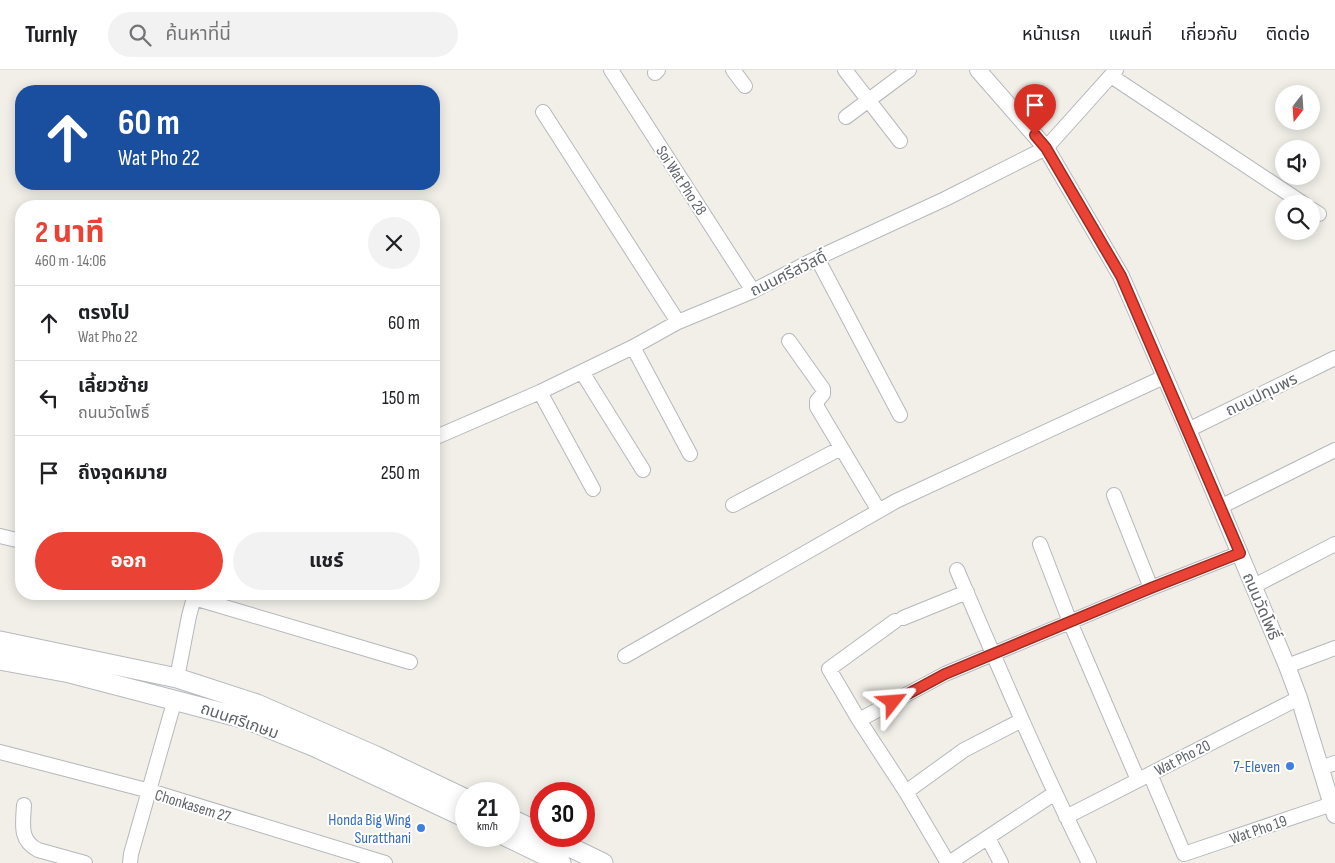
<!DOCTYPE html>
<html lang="th">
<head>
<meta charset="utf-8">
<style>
	body { margin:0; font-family:"Sofia Sans Condensed","Noto Sans Thai",sans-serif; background:#f2f2f2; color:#202124; height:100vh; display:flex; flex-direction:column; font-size:19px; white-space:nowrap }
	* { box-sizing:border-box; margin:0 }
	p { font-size:16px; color:#757577 }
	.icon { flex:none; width:28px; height:28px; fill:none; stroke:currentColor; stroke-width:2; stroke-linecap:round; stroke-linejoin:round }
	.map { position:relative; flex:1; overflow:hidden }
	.side { position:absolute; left:15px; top:130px; width:425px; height:400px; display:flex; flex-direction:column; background:#fff; border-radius:20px; box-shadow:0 2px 12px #0003 }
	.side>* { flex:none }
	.hud { position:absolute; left:15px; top:15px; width:425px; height:105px; border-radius:20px; box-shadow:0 2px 12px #0003; background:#1a4fa0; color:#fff; overflow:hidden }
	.needle { width:32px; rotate:197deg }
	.buttons { position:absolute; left:1275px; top:15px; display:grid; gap:10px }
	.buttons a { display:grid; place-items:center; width:45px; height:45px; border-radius:50%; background:#fff; box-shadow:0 2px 12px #0003; font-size:25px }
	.speed { position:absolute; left:455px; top:712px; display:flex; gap:10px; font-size:25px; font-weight:700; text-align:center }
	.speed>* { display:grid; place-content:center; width:65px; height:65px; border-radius:50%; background:#fff; box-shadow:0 2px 12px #0003; line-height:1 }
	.speed small { font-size:12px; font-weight:400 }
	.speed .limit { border:8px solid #d22; background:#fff; color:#111 }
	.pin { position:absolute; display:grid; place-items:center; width:42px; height:42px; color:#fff; margin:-51px -21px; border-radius:50% 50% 50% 0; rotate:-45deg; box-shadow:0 0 5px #0007 }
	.pin .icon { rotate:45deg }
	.me { position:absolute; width:55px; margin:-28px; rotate:62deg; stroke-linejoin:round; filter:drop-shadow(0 0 4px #0008) }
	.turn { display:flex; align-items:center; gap:18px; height:105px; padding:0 20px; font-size:22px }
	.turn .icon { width:65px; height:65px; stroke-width:2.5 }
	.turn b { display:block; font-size:35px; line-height:42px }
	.round { display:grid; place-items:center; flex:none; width:52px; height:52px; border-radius:26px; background:#f2f2f2 }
	.summary { display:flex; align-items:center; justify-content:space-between; height:85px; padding:0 20px }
	h1 { font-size:30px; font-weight:700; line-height:38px; color:#ea4335 }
	.cta { display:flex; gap:10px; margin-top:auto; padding:10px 20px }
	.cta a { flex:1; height:58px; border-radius:30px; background:#ea4335; color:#fff; font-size:20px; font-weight:700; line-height:58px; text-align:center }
	.cta a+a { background:#f2f2f2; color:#202124 }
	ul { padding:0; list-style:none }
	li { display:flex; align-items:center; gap:15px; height:75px; padding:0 20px; border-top:1px solid #e0e0e0 }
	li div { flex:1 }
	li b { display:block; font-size:19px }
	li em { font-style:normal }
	header { display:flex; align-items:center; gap:30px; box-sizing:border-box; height:70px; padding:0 25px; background:#fff; border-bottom:1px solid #e0e0e0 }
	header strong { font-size:24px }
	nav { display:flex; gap:28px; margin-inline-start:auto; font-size:18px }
	.search { width:350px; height:45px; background:#f2f2f2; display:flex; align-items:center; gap:12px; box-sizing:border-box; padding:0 18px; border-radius:28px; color:#757577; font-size:19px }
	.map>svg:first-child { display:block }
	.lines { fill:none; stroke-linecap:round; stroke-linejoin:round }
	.minor-casing { stroke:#b5b8bc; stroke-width:16 }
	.tertiary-casing { stroke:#b5b8bc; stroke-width:18 }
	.secondary-casing { stroke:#b6babf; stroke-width:21 }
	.minor { stroke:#fff; stroke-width:14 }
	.tertiary { stroke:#fff; stroke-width:16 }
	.secondary { stroke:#fff; stroke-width:19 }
	.route-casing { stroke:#982c22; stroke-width:12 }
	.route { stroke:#ea4335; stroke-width:9 }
	.shop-dot { fill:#3f7fe0; stroke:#fff; stroke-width:2 }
	.labels { text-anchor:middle; stroke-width:4; stroke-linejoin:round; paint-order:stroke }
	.street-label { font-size:16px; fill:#5f6368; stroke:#fff }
	.shop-label { font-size:16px; fill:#366cbe; stroke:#fff; text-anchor:end }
</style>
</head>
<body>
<header>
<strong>Turnly</strong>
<div class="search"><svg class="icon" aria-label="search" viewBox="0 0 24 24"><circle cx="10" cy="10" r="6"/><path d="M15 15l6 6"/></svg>ค้นหาที่นี่</div>
<nav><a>หน้าแรก</a><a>แผนที่</a><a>เกี่ยวกับ</a><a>ติดต่อ</a></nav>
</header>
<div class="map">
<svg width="1335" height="793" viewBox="0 0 1335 793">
	<rect width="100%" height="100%" fill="#f1efe8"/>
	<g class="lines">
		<g class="minor-casing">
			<path id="minor" d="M611,0l142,221
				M733,0l12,16
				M845,0l55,71
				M655,3l3,-3
				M1111,6l193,128
				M543,42l135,210
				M846,47l63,-47
				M1311,139l8,5
				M817,188l83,157
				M789,271l34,48v5l-6,7v6l62,104
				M633,277l57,107
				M582,302l61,98
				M540,322l53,97
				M1188,360l147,-72
				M434,368l106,-46 93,-45 45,-25 75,-31 64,-33 128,-59 101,-51 70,-78
				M1114,425l37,93
				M733,435l108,-57
				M1220,437l115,-57
				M0,466l21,5
				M1040,474l30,78 68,158
				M957,500c42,98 84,197 132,293
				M1254,516l81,-42
				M194,528l216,64
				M903,548l64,-26
				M625,586l271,-155 268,-124
				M1287,596l48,-18
				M177,608l12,-62 6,-22
				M859,650l-30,-51 66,-48
				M0,682l150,39 235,72
				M1320,698l15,-5
				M1150,704l34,80 148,-50
				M906,722l58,-42 58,-30
				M24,735c-1,19 -5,35 14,45l47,13
				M1066,747l233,-119
				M988,768l13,25
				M130,793l1,-9 44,-155
				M948,793l-42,-71 -47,-72 86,-46 206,-86 89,-35
				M949,793l106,-70"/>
		</g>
		<g class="tertiary-casing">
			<path id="tertiary" d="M978,0l68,78 75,128 67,154 99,236 12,32 36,117"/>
		</g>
		<g class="secondary-casing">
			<path id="secondary" d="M0,571l177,37 80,26 119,52 90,43
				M0,590l70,13 176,46 69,28 151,71
				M509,748l32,15
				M505,766l56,27
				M547,766l56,27"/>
		</g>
		<use href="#minor" class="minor"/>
		<use href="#tertiary" class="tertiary"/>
		<use href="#secondary" class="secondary"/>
	</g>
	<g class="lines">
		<g class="route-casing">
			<path id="route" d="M893,632l52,-28 206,-86 89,-35 -119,-277 -75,-128 -11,-13"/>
		</g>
		<use href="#route" class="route"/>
	</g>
	<g class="shop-dot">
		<circle cx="1290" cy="696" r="5"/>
		<circle cx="421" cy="758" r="5"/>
	</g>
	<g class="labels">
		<g class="street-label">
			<text transform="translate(682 110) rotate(57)" y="6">Soi Wat Pho 28</text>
			<text transform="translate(788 203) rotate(-26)" y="6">ถนนศรีสวัสดิ์</text>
			<text transform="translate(1261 324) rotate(-26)" y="6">ถนนปทุมพร</text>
			<text transform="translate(1262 536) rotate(67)" y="6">ถนนวัดโพธิ์</text>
			<text transform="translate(240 650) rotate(19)" y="6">ถนนศรีเกษม</text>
			<text transform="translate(1182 687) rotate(-27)" y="6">Wat Pho 20</text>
			<text transform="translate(193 735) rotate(17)" y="6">Chonkasem 27</text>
			<text transform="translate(1258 759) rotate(-19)" y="6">Wat Pho 19</text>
		</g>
		<g class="shop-label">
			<text x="1280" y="702">7-Eleven</text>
			<text x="411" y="755">Honda Big Wing<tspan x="411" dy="18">Suratthani</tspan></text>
		</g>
	</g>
</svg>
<div class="buttons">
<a><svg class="needle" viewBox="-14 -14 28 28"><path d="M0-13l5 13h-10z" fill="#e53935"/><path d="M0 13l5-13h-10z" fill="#757577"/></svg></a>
<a><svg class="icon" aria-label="sound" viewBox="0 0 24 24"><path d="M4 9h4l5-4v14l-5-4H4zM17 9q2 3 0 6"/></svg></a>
<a><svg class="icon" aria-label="search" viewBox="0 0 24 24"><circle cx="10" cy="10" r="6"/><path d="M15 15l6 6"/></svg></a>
</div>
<div class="speed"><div>21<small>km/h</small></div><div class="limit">30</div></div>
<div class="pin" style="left:1035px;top:65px;background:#d93025"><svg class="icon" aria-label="arrive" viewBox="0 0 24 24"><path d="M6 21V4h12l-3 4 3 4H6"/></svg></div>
<svg class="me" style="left:893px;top:632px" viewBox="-20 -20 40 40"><path d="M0-17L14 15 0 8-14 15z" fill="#ea4335" stroke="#fff" stroke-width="4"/></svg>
<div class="hud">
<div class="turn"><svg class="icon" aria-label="ahead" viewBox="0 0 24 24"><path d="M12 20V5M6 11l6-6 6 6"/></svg><div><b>60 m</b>Wat Pho 22</div></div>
</div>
<section class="side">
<div class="summary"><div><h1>2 นาที</h1><p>460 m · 14:06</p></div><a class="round"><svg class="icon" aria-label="close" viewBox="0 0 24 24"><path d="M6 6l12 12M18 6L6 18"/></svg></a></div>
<ul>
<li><svg class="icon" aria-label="ahead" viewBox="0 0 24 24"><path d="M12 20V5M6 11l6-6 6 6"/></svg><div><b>ตรงไป</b><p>Wat Pho 22</p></div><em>60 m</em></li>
<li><svg class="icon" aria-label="left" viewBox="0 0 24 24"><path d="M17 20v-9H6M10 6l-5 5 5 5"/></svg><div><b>เลี้ยวซ้าย</b><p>ถนนวัดโพธิ์</p></div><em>150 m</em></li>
<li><svg class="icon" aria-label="arrive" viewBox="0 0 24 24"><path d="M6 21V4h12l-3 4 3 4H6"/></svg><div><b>ถึงจุดหมาย</b></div><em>250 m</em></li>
</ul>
<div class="cta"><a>ออก</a><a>แชร์</a></div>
</section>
</div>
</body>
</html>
